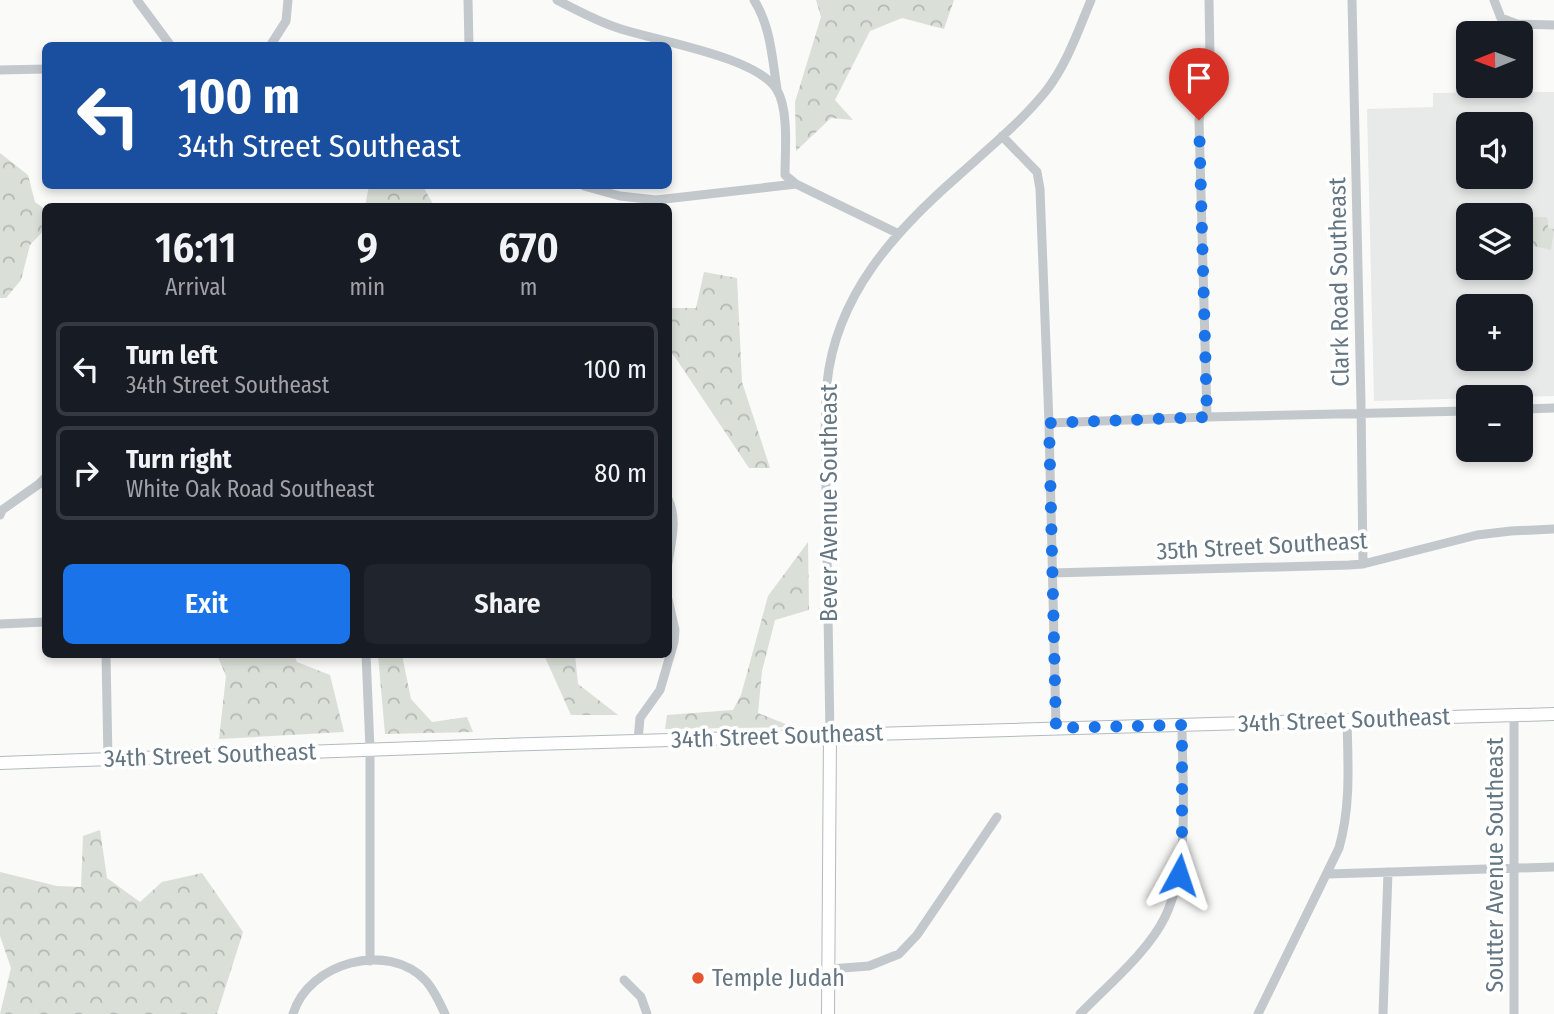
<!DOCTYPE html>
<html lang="en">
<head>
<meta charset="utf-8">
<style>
	body { margin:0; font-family:"Fira Sans Condensed",sans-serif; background:#20242c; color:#f1f3f6; height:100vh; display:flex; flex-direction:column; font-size:26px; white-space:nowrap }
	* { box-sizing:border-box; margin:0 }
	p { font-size:23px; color:#9ea1a6 }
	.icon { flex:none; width:38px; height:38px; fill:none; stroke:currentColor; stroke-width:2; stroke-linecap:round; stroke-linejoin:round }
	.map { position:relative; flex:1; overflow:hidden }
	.drawer { position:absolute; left:42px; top:203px; width:630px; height:455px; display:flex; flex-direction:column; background:#171b24; border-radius:10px; box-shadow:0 4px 10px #0003 }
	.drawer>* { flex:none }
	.hud { position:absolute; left:42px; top:42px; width:630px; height:147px; border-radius:10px; box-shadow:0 4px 10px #0003; background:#1a4fa0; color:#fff; overflow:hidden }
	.needle { width:46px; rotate:269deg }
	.buttons { position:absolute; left:1456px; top:21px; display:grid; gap:14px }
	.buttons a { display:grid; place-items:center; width:77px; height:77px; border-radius:10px; background:#171b24; box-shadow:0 4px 10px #0003; font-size:35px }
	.pin { position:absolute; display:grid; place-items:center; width:60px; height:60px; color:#fff; margin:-72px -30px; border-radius:50% 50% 50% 0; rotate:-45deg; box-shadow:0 0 7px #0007 }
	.pin .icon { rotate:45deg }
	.me { position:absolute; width:77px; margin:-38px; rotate:5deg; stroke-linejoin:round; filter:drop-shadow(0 0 5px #0008) }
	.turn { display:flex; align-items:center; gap:24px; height:147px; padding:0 21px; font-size:32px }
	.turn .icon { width:91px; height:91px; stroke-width:2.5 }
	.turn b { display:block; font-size:49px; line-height:60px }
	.eta { display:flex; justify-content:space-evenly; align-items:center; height:119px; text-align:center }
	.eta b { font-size:42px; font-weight:600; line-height:49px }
	.button { display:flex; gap:14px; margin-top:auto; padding:14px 21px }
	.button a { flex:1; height:80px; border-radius:10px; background:#1a73e8; color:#fff; font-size:28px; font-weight:600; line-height:80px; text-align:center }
	.button a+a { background:#20242c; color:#f1f3f6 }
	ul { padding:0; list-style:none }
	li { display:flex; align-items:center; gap:21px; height:94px; margin:0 14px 10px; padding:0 7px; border:4px solid #363941; border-radius:10px }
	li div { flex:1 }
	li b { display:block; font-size:26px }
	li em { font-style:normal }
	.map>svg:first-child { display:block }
	.built { fill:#e8e9e9; fill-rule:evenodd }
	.forest { fill:url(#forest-crowns) }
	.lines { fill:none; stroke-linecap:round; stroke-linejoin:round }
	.secondary-casing { stroke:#b3babf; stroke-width:14 }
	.street { stroke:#c3c8cc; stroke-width:9 }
	.secondary { stroke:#fff; stroke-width:12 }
	.route { stroke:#1a73e8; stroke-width:12; stroke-dasharray:0 21.6 }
	.poi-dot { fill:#e4572e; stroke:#fff; stroke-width:2.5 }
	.labels { text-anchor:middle; stroke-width:7; stroke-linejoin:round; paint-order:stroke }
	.street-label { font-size:24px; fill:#657683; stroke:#fff }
	.poi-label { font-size:24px; fill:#657683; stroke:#fff; text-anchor:start }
</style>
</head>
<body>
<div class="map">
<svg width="1554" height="1014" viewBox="0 0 1554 1014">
	<defs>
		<pattern id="forest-crowns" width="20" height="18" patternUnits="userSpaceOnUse" patternTransform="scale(1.75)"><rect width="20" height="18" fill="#dadfd7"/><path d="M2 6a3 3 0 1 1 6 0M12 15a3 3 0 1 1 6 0" fill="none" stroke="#b4b9b4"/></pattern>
	</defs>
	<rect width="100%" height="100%" fill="#fafaf8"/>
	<path class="built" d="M1554,92v304l-180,5 -7,-292 66,-2v-14zM1468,124h53v53h-53zM1468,215h53v53h-53zM1468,306h53v53h-53z"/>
	<path class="forest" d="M816,0h138l-10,29 -42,-11 -32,13 -35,69 18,20 -22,-2 -35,33 -1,-49 26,-85z
		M0,153l28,22 7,27 11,8 -1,19 -15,16 -9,35 -15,18h-6z
		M369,186h54l11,20h-69z
		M1521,217h25l2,3v8l6,1 -3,21 -30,-7z
		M704,272l33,6 5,104 28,86h-21l-74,-111 -6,-6v-43h27z
		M808,542l1,68 -34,10 -13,51 -4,42 35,14 -128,2 2,-14 66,-5 8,-15 27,-99z
		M217,655h77l3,7 33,13 14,57 -125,7 7,-63z
		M378,655h24l9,44 21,23 35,-5 6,15 -88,2z
		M544,655h31l3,29 40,31h-47z
		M100,830l7,48 33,24 22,-20 40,-9 41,59 -26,82h-217l11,-46 -11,-32v-64l57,14 24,1 2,-51z"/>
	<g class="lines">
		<g class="secondary-casing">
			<path id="secondary" d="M0,763l501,-18 1053,-31
				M828,1014l2,-279"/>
		</g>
		<path class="street" d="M137,0l34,46
			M468,0l1,46
			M557,0c19,10 38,20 58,27 39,14 142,29 162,63 12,20 8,62 8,85l11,9 101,49
			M754,0c17,27 18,58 23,89
			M1352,0l9,403 2,161
			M1494,0l7,18 16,6 37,1
			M270,46l16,-25 2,-21
			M0,70l46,-1
			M1002,136l35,36 3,17 9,234 7,305
			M584,186l36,10 36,4 140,-16
			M1521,409l33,-1
			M1207,417l-8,-297 11,-62 -1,-58
			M1049,423l158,-6 261,-6
			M668,499c10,20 3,43 0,64
			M0,515l2,-5 37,-26 7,-7
			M1052,573l297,-8 14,-1 114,-29 34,-4 43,-2
			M0,624l46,-2
			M106,654l2,106
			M366,654l4,95v212
			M1514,715v299
			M830,735l-5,-304c1,-16 0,-32 2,-48 9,-88 68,-152 131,-207 30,-27 63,-54 88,-85 21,-27 32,-60 45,-91
			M638,740l2,-22 20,-28 14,-48 1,-12 -7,-31
			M1328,874l226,-7
			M830,969l39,-3 30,-12 18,-19 80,-118
			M624,980l17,17 6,17
			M293,1014c15,-51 95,-74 133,-33 8,9 14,22 19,33
			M1080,1014c28,-29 68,-62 85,-97 26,-54 17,-133 17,-192
			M1258,1014l81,-166c12,-42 9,-85 8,-128
			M1383,1014l5,-142"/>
		<use href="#secondary" class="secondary"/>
	</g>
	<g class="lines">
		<path class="route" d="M1179,875l3,-16v-134l-126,3 -7,-305 158,-6 -8,-297"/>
	</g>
	<circle class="poi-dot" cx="698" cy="978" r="7"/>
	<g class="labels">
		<g class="street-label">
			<text transform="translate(1339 282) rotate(-91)" y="8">Clark Road Southeast</text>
			<text transform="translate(829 503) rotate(-90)" y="8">Bever Avenue Southeast</text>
			<text transform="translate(1262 546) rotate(-3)" y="8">35th Street Southeast</text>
			<text transform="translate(1344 720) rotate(-2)" y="8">34th Street Southeast</text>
			<text transform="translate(777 736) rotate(-2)" y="8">34th Street Southeast</text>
			<text transform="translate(210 755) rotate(-2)" y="8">34th Street Southeast</text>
			<text transform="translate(1495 865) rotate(-90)" y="8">Soutter Avenue Southeast</text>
		</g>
		<g class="poi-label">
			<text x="712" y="986">Temple Judah</text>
		</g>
	</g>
</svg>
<div class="buttons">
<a><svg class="needle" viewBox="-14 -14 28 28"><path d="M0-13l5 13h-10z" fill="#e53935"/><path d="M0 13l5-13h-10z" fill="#9ea1a6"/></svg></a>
<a><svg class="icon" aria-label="sound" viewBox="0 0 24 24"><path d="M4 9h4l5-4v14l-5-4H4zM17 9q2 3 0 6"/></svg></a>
<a><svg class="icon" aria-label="layers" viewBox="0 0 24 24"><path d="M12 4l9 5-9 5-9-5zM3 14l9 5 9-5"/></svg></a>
<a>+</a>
<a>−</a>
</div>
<div class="pin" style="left:1199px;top:120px;background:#d93025"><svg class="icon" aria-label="arrive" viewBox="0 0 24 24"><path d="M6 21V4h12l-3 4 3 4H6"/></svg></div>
<svg class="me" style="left:1179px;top:875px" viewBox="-20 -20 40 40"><path d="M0-17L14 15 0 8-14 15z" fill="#1a73e8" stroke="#fff" stroke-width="4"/></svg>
<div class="hud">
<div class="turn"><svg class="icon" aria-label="left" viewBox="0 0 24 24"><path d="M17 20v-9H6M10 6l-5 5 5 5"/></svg><div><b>100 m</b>34th Street Southeast</div></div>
</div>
<section class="drawer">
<div class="eta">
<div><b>16:11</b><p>Arrival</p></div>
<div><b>9</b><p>min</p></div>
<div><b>670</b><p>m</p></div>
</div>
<ul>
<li><svg class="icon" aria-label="left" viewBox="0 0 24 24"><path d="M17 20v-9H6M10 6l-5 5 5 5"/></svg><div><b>Turn left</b><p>34th Street Southeast</p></div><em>100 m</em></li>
<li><svg class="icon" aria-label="right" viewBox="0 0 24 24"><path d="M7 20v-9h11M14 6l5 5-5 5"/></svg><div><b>Turn right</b><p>White Oak Road Southeast</p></div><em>80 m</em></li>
</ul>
<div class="button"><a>Exit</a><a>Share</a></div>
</section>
</div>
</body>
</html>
